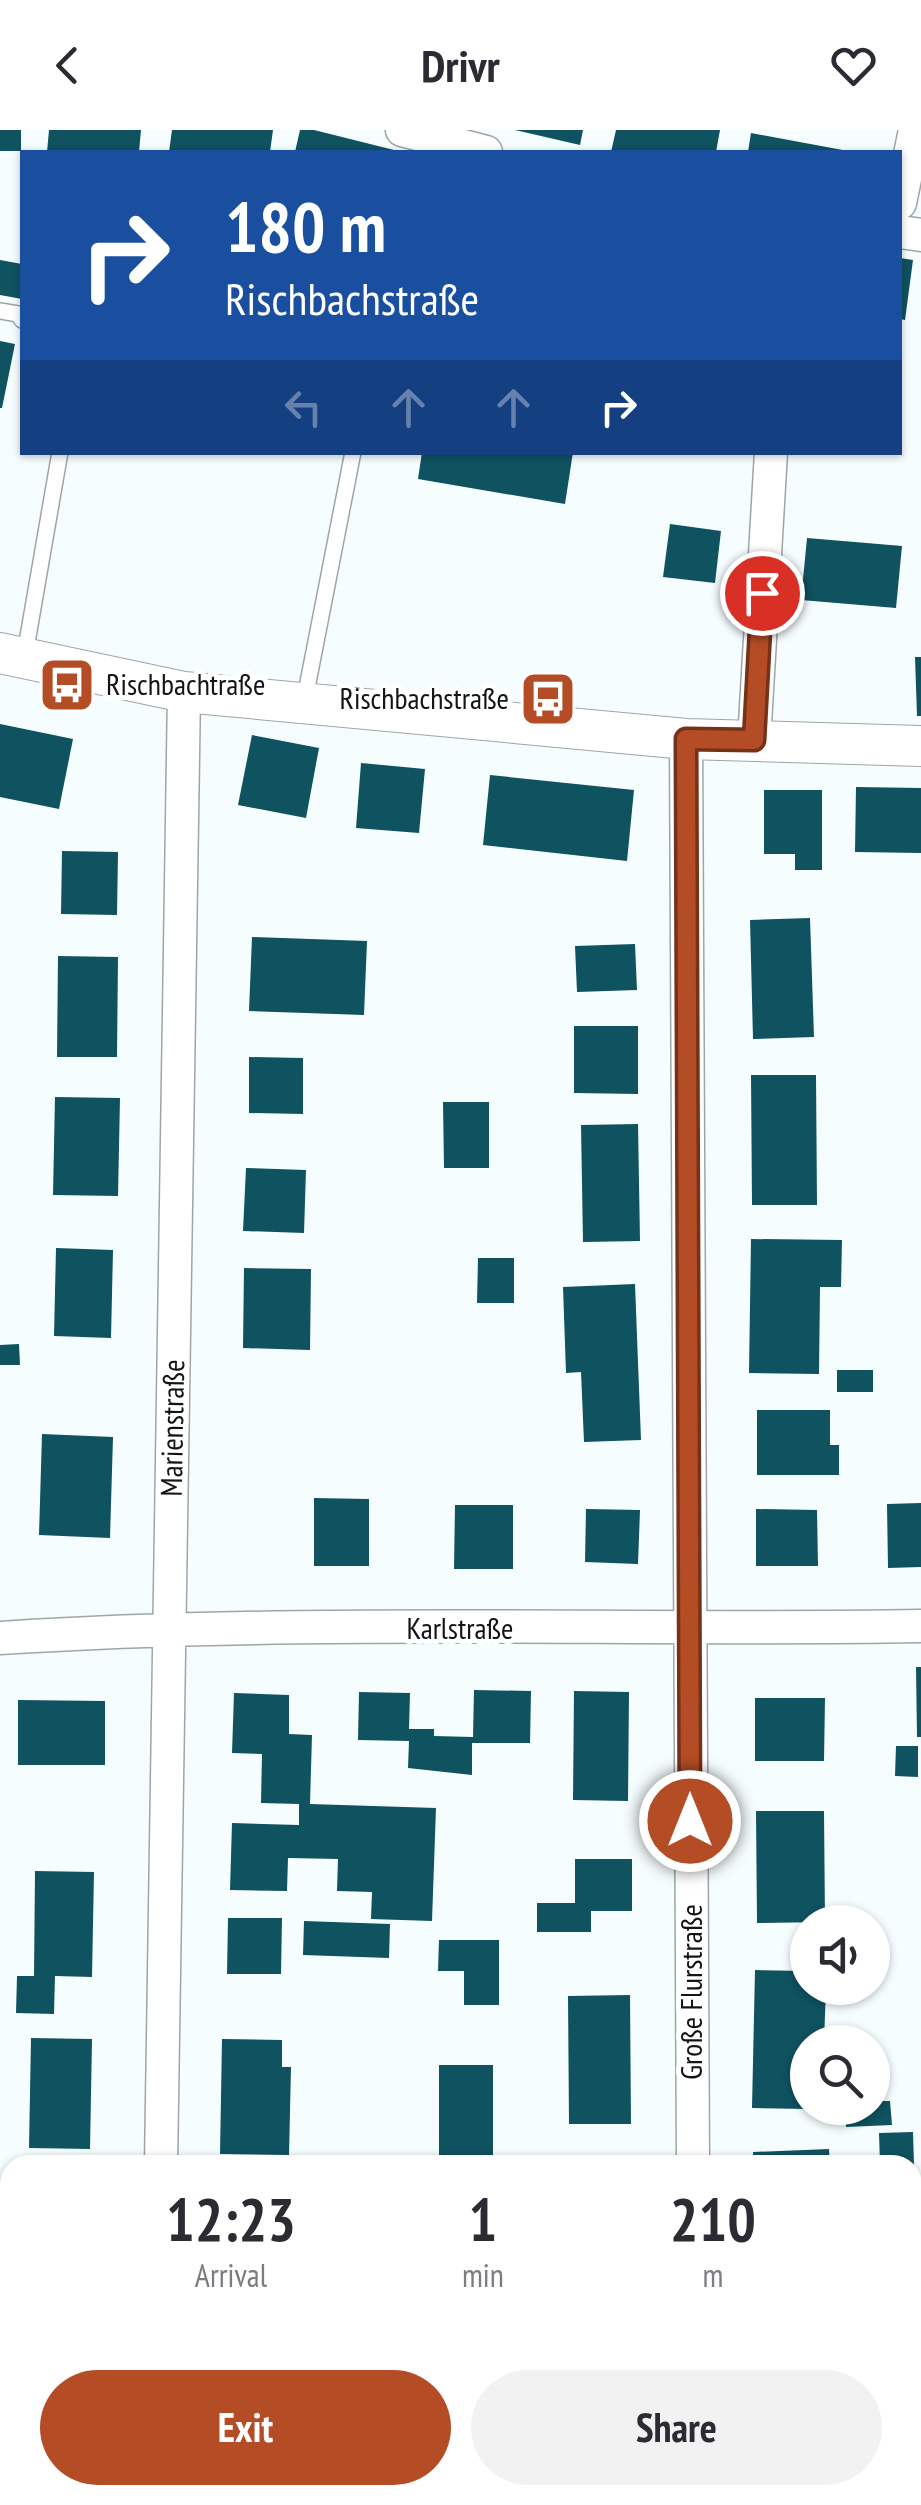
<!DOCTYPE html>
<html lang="en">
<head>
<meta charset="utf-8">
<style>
	body { margin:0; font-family:"PT Sans Narrow",sans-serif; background:#f2f2f3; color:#2b2b33; height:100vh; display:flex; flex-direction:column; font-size:38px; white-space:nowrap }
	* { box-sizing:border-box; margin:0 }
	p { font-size:32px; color:#7c7c81 }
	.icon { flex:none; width:55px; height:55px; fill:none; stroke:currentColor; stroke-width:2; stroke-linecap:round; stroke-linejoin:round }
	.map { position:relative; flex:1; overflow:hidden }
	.panel { position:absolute; left:0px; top:2025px; width:922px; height:350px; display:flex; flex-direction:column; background:#fff; border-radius:30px 30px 0 0; box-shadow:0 2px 8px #0004 }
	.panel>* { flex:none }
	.top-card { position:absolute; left:20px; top:20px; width:882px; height:305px; border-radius:0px; box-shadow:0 2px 8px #0004; background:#1a4fa0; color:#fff; overflow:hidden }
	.fabs { position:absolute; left:790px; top:1775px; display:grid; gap:20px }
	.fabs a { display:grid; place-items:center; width:100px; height:100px; border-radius:50%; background:#fff; box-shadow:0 2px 8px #0004; font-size:50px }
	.pin { position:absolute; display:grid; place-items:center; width:85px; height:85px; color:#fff; margin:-42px; border:5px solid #fff; border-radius:50%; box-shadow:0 2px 10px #0007 }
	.me { position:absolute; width:110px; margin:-55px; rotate:0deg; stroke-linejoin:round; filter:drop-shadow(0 0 8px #0008) }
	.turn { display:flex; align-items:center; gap:35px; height:210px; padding:0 40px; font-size:45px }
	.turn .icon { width:130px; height:130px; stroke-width:2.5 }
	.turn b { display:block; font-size:70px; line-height:85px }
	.lanes { display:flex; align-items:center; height:95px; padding:0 40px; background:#0003; justify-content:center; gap:50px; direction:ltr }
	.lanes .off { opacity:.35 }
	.eta { display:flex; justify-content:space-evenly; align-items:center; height:170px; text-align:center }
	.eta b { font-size:60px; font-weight:700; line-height:70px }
	.cta { display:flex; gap:20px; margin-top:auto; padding:20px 40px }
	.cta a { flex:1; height:115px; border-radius:60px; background:#b44d26; color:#fff; font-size:40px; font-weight:700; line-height:115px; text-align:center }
	.cta a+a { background:#f2f2f3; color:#2b2b33 }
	header { display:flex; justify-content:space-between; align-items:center; height:130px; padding:0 40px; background:#fff; font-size:45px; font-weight:700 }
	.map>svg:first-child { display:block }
	.building { fill:#0f5260 }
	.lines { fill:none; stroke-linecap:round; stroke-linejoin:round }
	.service-casing { stroke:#9fa5a7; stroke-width:18 }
	.minor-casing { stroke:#9fa5a7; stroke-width:35 }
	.tertiary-casing { stroke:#9fa5a7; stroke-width:42 }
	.service { stroke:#fff; stroke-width:15 }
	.minor { stroke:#fff; stroke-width:32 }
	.tertiary { stroke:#fff; stroke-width:40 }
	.route-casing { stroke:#753219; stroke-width:25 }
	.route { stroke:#b44d26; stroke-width:18 }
	.labels { text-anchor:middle; stroke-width:10; stroke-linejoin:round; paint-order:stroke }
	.poi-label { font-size:30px; fill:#121415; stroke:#fff; text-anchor:start }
	.street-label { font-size:30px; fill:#121415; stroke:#fff }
</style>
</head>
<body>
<header><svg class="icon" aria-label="back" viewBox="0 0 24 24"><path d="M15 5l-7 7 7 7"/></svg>Drivr<svg class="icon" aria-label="heart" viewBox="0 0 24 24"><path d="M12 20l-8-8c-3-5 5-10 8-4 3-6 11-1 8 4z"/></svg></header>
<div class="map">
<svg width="921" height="2375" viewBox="0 0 921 2375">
	<rect width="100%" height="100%" fill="#f6fdff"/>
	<path class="building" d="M0,0h21v21h-21z
		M49,0h92l-2,22h-92z
		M172,0h101l-3,22h-101z
		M300,0h14l88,22h-107z
		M515,0h68l-3,15z
		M616,0h104l-4,22h-105z
		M751,3l97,18v1h-100z
		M900,128l13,2 -8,60 -5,-1z
		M0,130l22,4v35l-22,-4z
		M0,211l15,3 -13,64h-2z
		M422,322h151l-8,52 -147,-25z
		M670,394l51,7 -6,52 -52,-6z
		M807,408l95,8 -6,62 -95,-8z
		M915,527h6v59h-4z
		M0,594l73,15 -14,70 -59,-12z
		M252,605l67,13 -13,70 -68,-13z
		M361,633l64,6 -6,64 -63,-5z
		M490,645l144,15 -7,71 -144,-16z
		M856,657l65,1v65l-66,-1z
		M764,660h58v80h-27v-16h-31z
		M62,721l56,1 -1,63 -56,-1z
		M810,788l4,119 -61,2 -3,-119z
		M252,807l115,4 -3,74 -115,-4z
		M635,814l2,46 -60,2 -2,-46z
		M58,826l60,1 -1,100h-60z
		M574,896h64v68l-64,-1z
		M249,927l54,1v56l-54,-1z
		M751,945h65l1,130h-65z
		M55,967l65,1 -2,98 -65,-1z
		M443,972h46v66h-45z
		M638,994l2,117 -57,1 -2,-117z
		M246,1038l60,2 -2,63 -61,-2z
		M751,1109l91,1 -1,47h-21l-1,87 -70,-1z
		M56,1118l57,2 -2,88 -57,-2z
		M478,1128h36v45h-37z
		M244,1138l67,1 -1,81 -67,-2z
		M635,1154l6,156 -57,2 -3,-70 -15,1 -3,-86z
		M19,1214l1,21h-20v-20z
		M837,1240h36v22h-36z
		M757,1280h73v35h9v30h-82z
		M42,1304l71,3 -3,101 -71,-3z
		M314,1368l55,1v67h-55z
		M921,1373v64l-33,1 -1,-64z
		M455,1375h58v64h-59z
		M586,1379l54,1 -2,54 -53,-2z
		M756,1379l61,1 1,56h-62z
		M916,1537h5v70h-4z
		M474,1560l57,1 -1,52h-58v32l-64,-7 1,-27 -51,-1 1,-48 51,1 -1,36h25v7l39,1z
		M574,1561l55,1 -1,109 -55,-1z
		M234,1563l55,2v39l23,1 -2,69 126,4 -4,113 -61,-2 1,-27 -35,-1 1,-32 -50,-1 -1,33 -57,-1 2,-67 67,2v-21l-38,-1 1,-49 -30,-1z
		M755,1568h70l-1,63h-69z
		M18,1570l87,1v64h-87z
		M896,1616h22v31l-23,-1z
		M756,1681h68l1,111 -68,1z
		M575,1729h57v52h-41v21h-54v-29h38z
		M35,1741l59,1 -2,105 -37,-1 -1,38 -38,-1 1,-37h17z
		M228,1788h54l-1,56h-54z
		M304,1791l86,3 -1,34 -86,-3z
		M439,1810h60v65h-35v-34h-26z
		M755,1840l53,1v17h18l-2,54h-16v67l-56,-1z
		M630,1865l1,129h-62l-1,-128z
		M31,1908l61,1 -2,110 -61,-1z
		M222,1909l60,1v27h9l-2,88 -69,-1z
		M439,1935h54v100h-54z
		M872,1971h18l2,24 -46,2 -1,-19h27z
		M913,2002l1,33h-34l-1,-32z
		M829,2019l1,16h-77v-13z
		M0,2128h10v42h-10z
		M912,2217h9v65l-9,-1z
		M27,2365h57l-1,10h-56z
		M239,2365h157v10h-157z
		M758,2365h131l1,10h-132z"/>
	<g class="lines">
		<g class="service-casing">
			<path id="service" d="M0,181l18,3 4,6
				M25,524l35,-202
				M304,573l49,-251"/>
		</g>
		<g class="minor-casing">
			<path id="minor" d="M402,0l84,22
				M900,73l15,-73
				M900,102l21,3
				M686,609l7,1426
				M754,611l17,-289
				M0,1508c306,-20 614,-7 921,-12
				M161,2035l23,-1473
				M695,2365l1,10
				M155,2375v-10"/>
		</g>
		<g class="tertiary-casing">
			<path id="tertiary" d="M0,523l184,39 502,47 235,7"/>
		</g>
		<use href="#service" class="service"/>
		<use href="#minor" class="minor"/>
		<use href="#tertiary" class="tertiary"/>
	</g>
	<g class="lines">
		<g class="route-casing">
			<path id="route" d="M690,1691l-4,-1082 68,1 8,-147"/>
		</g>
		<use href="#route" class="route"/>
	</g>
	<defs>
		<g id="bus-square" transform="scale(2.875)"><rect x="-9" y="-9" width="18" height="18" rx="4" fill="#b44d26" stroke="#fff"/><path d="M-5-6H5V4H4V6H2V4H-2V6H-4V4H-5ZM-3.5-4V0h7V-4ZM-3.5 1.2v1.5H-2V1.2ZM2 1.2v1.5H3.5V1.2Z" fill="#fff"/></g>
	</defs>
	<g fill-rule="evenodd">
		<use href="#bus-square" x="67" y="555"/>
		<use href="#bus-square" x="548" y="569"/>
	</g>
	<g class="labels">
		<g class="poi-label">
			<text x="106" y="565">Rischbachtraße</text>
			<text x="509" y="579" text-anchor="end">Rischbachstraße</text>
		</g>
		<g class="street-label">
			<text transform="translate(173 1298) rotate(-89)" y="10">Marienstraße</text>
			<text x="460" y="1509">Karlstraße</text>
			<text transform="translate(692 1862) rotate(-90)" y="10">Große Flurstraße</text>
		</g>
	</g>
</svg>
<div class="fabs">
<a><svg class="icon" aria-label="sound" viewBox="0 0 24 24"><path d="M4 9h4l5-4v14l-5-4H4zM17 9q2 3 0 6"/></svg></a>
<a><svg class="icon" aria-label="search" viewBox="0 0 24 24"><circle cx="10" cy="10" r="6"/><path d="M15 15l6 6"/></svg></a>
</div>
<div class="pin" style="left:762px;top:463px;background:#d93025"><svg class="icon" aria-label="arrive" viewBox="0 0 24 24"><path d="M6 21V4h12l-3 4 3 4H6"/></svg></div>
<svg class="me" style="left:690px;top:1691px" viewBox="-20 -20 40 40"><circle r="17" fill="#b44d26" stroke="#fff" stroke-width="3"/><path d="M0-11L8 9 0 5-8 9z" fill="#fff"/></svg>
<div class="top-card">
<div class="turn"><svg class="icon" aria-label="right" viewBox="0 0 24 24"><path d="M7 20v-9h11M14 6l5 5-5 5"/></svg><div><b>180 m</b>Rischbachstraße</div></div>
<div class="lanes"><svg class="icon off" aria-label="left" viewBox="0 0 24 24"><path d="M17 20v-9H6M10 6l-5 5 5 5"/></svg><svg class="icon off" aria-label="ahead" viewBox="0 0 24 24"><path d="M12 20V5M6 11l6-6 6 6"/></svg><svg class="icon off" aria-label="ahead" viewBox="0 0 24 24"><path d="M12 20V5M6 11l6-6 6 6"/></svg><svg class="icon" aria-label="right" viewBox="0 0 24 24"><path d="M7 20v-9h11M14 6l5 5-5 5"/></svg></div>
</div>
<section class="panel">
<div class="eta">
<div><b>12:23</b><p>Arrival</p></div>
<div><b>1</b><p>min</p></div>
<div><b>210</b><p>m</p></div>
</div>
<div class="cta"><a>Exit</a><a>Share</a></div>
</section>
</div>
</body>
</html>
